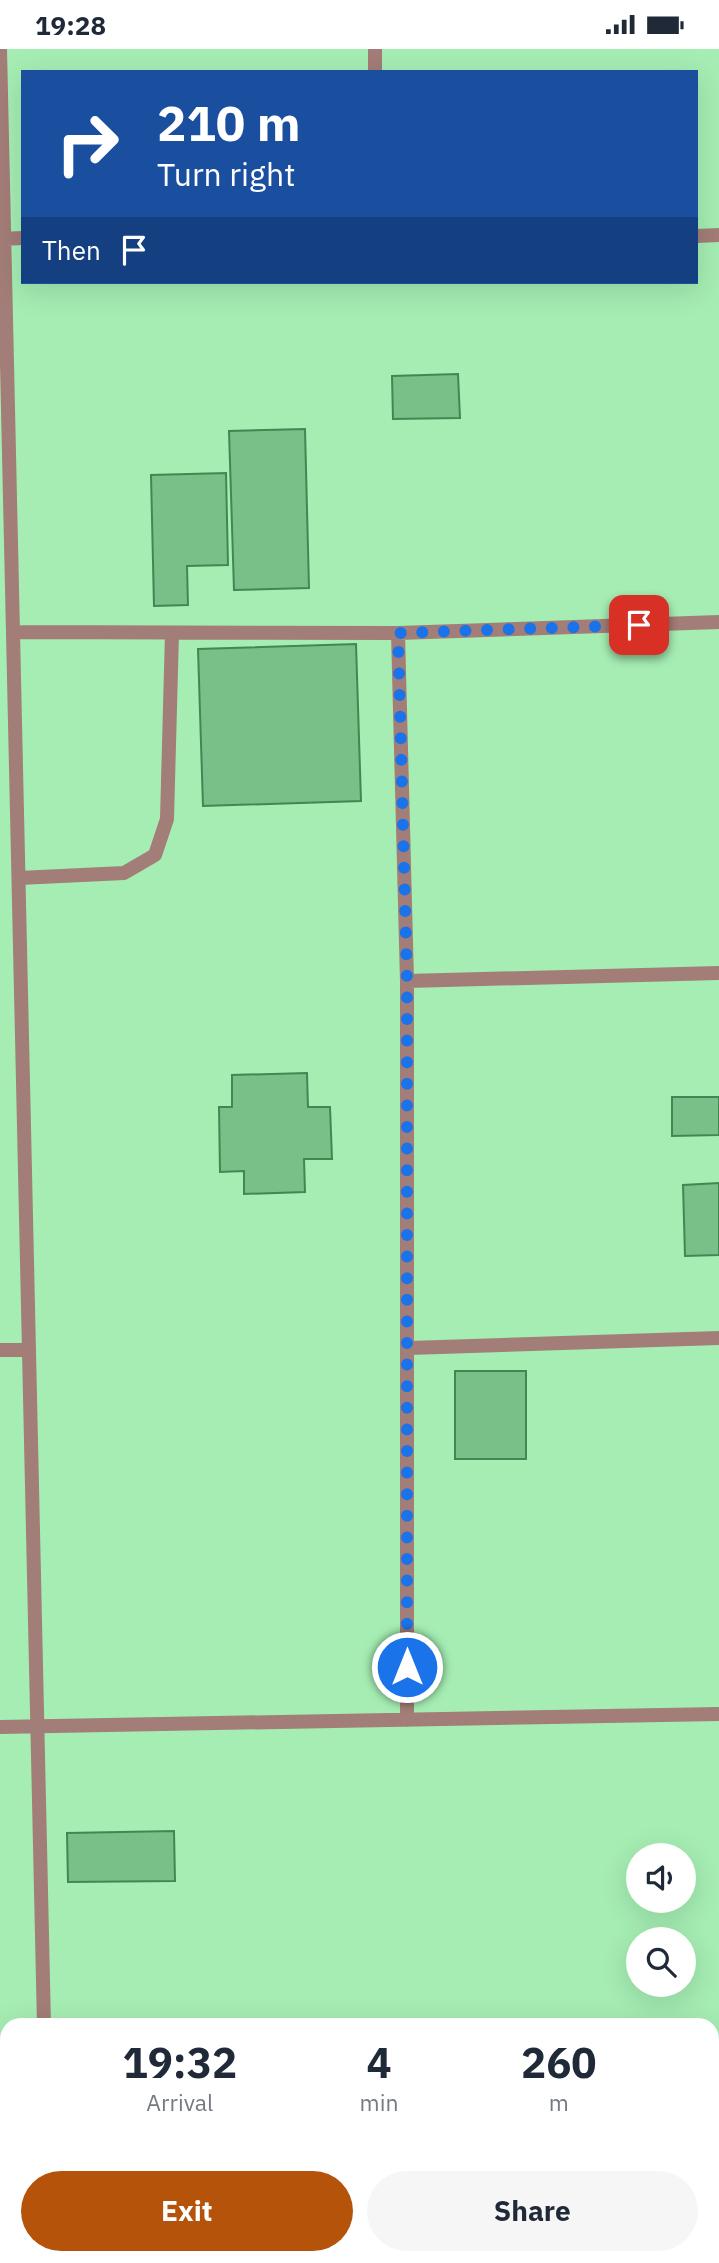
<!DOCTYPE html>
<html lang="en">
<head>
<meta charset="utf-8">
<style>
	body { margin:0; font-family:"IBM Plex Sans",sans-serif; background:#f6f6f7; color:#1f2937; height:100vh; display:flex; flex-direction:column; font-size:26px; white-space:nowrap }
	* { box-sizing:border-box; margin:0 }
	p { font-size:23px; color:#747a83 }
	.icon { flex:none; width:38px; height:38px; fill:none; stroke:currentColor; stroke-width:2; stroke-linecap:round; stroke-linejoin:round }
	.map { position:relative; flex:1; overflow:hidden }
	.drawer { position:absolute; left:0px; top:1969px; width:719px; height:247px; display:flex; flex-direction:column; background:#fff; border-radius:21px 21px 0 0; box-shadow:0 7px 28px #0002 }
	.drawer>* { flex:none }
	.hud { position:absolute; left:21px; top:21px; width:677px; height:214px; border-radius:0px; box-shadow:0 7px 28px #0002; background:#1a4fa0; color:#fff; overflow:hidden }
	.tools { position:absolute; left:626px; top:1794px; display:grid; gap:14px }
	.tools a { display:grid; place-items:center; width:70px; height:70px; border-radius:50%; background:#fff; box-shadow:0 7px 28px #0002; font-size:35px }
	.pin { position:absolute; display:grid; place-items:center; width:60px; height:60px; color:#fff; margin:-30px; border-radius:14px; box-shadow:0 4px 10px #0006 }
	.me { position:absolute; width:77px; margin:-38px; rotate:0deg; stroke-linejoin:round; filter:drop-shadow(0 0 5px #0008) }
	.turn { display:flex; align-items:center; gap:24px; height:147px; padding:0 21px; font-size:32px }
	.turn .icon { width:91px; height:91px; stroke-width:2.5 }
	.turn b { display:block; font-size:49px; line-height:60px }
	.then { display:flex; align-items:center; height:66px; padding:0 21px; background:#0003; gap:14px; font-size:26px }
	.eta { display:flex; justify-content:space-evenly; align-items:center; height:119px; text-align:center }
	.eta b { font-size:42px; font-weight:700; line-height:49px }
	.button { display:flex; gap:14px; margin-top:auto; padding:14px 21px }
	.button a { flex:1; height:80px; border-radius:42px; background:#b45309; color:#fff; font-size:28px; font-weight:700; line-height:80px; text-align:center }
	.button a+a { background:#f6f6f7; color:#1f2937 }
	.status { display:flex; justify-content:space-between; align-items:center; height:49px; padding:0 35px; background:#fff; direction:ltr }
	.status svg { height:19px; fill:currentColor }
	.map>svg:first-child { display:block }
	.building { fill:#78bf88; stroke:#418753; stroke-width:2 }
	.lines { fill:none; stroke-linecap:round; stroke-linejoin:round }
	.street { stroke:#a37d77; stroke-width:14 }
	.route { stroke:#1a73e8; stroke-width:12; stroke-dasharray:0 21.6 }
</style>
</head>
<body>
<div class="status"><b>19:28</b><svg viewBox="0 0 49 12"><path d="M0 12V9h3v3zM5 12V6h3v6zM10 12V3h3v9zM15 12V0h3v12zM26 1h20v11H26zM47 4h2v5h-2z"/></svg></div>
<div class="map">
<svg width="719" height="2214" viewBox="0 0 719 2214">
	<rect width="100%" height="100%" fill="#a5edb3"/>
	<path class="building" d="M458,325l2,44 -67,1 -1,-43z
		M305,380l4,159 -75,2 -5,-159z
		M226,424l2,92 -41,1 1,39 -34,1 -3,-131z
		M356,595l5,157 -158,5 -5,-157z
		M307,1024l1,34h22l2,52h-28l1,33 -61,2v-23l-24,1 -1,-65h13v-32z
		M672,1048h47v38l-47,1z
		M719,1134v72l-34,1 -2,-71z
		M455,1322h71v88h-71z
		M174,1782l1,50 -107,1 -1,-49z
		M712,2103h7v54h-7z
		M712,2167h7v47h-46v-6h39z
		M588,2208h35v6h-35z"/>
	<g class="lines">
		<path class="street" d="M0,0l44,1976
			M375,0v23
			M696,187l23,-1
			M0,190l23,-1
			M13,583l385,1 321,-11
			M398,584l9,348v739
			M19,829l105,-5 31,-18 12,-36 5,-186
			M407,932l312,-8
			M409,1299l310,-10
			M0,1301h29
			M0,1678l719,-13
			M712,2064h7
			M49,2208v6
			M436,2214v-6"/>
	</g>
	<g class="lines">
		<path class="route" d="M407,1618v-686l-9,-348 241,-8"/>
	</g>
</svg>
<div class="tools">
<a><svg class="icon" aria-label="sound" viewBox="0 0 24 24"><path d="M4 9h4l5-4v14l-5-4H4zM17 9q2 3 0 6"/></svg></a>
<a><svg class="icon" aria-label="search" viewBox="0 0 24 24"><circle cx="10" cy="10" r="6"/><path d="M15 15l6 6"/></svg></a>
</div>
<div class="pin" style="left:639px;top:576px;background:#d93025"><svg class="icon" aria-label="arrive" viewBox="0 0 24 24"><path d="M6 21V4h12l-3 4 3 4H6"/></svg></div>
<svg class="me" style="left:407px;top:1618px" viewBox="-20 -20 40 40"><circle r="17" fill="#1a73e8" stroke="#fff" stroke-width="3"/><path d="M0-11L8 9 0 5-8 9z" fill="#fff"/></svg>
<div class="hud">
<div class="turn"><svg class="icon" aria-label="right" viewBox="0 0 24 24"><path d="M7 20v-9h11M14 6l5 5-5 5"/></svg><div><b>210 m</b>Turn right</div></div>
<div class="then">Then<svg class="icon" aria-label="arrive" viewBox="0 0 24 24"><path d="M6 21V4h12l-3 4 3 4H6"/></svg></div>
</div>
<section class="drawer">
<div class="eta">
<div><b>19:32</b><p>Arrival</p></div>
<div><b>4</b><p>min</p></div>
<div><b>260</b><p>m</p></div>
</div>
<div class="button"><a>Exit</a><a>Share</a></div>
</section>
</div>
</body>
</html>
